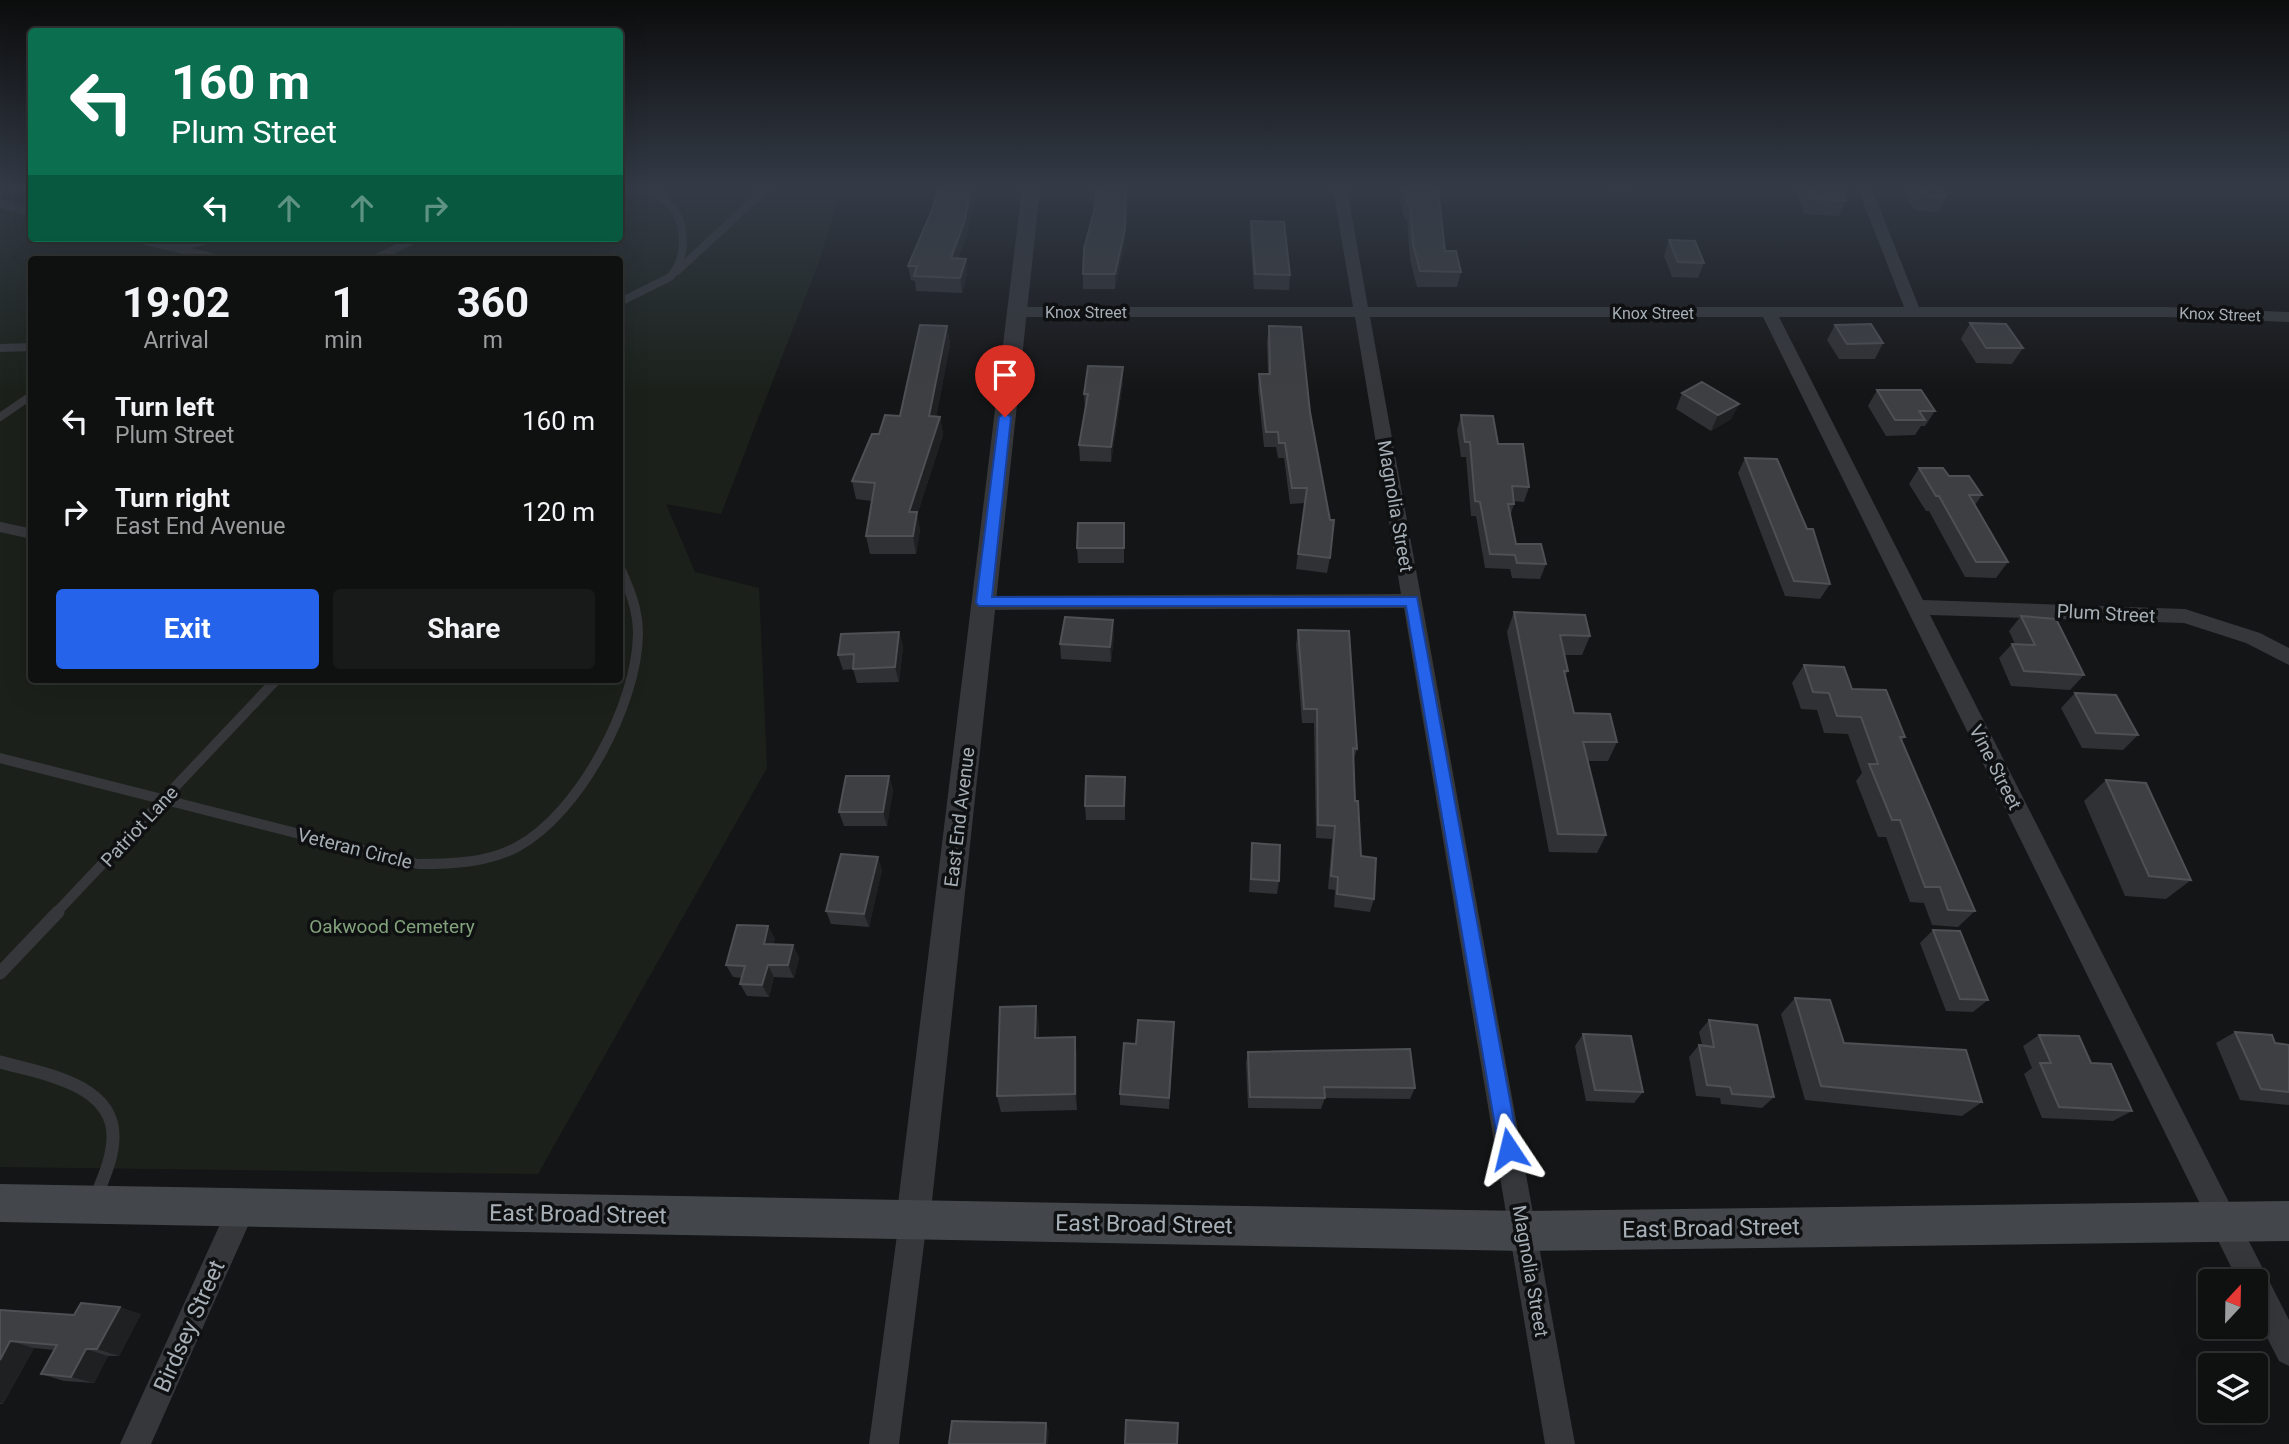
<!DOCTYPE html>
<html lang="en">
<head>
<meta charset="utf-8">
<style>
	body { margin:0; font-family:Roboto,sans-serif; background:#181919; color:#f1f3f6; height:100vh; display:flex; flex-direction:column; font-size:26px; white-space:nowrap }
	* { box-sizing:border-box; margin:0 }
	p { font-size:23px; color:#9b9d9f }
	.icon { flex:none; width:38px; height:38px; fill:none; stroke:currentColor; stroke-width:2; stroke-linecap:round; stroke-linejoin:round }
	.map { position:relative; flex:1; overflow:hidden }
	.panel { position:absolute; left:28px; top:256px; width:595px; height:427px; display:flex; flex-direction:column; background:#0f1010; border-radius:7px; box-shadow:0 7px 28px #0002,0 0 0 2px #2f3030 }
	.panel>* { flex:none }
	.banner { position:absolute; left:28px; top:28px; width:595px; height:214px; border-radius:7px; box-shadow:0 7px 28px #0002,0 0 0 2px #2f3030; background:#0b6e4f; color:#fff; overflow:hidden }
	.needle { width:46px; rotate:22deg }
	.controls { position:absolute; left:2198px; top:1269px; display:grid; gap:14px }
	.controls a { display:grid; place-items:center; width:70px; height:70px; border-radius:7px; background:#0f1010; box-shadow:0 7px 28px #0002,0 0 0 2px #2f3030; font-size:35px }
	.pin { position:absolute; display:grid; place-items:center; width:60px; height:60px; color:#fff; margin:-72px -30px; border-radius:50% 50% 50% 0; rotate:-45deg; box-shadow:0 0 7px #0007 }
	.pin .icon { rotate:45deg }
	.me { position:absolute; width:77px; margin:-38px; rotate:350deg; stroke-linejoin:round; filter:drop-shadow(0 0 5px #0008) }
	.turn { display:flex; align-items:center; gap:24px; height:147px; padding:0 28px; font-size:32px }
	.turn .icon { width:91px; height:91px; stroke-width:2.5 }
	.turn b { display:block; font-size:49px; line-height:60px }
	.lanes { display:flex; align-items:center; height:66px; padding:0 28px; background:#0003; justify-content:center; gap:35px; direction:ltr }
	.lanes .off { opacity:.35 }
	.eta { display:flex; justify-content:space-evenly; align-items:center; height:119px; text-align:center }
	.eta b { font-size:42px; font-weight:700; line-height:49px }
	.button { display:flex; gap:14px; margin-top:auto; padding:14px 28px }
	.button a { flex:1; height:80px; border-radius:7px; background:#2563eb; color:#fff; font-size:28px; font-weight:700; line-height:80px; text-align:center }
	.button a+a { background:#181919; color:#f1f3f6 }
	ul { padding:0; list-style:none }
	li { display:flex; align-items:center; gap:21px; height:91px; padding:0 28px }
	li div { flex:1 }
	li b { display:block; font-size:26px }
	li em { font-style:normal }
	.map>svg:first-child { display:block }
	.green { fill:#1b211a; fill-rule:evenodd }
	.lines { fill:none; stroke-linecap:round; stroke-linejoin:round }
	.service-far2 { stroke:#35373b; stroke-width:8 }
	.service-far1 { stroke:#35373b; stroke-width:10 }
	.service { stroke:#35373b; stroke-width:13 }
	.minor { fill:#35373b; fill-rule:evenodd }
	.tertiary { fill:#35373b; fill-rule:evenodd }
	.secondary { fill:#43474b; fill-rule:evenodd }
	.wall { fill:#303134 }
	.shaded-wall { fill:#1f2022 }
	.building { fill:#3d3f42; stroke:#4d5054; stroke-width:2 }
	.route { fill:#2563eb; stroke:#184099; stroke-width:2 }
	.labels { text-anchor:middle; stroke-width:7; stroke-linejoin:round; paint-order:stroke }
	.far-street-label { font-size:16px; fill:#a6aeb6; stroke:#0f1011 }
	.street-label { font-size:19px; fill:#a6aeb6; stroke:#0f1011 }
	.park-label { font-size:19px; fill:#82a27c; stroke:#0f1011 }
	.near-street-label { font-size:23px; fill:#a6aeb6; stroke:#0f1011 }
</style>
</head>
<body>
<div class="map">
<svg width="2289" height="1444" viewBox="0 0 2289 1444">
	<rect width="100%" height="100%" fill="#141516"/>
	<path class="green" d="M0,189h31l1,49h588v-49h222l-25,78 -96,247 -55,-10 29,68 64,16 8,180 -229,406 -538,-7zM32,259h588v420h-588z"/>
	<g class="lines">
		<path class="service-far2" d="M0,204l32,8
			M134,238l85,21
			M178,248l35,-10
			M374,259l43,-21
			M677,271l89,-82
			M620,302l50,-25c17,-19 17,-52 1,-71 -8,-9 -19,-13 -29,-17
			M0,348l32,-1
			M0,417l32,-22"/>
		<path class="service-far1" d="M0,527l32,7
			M0,758l418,106c34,0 69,-1 99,-17 63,-34 120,-143 121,-213 0,-24 -8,-44 -18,-66
			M56,913l221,-234"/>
		<path class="service" d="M0,973l58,-61
			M0,1062c39,11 114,21 113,75 0,21 -10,42 -18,62"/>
		<path class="minor" d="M1333,189h14l21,118h536l-46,-118h14l47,118h247l123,5v10l-123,-5h-387l144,283 262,9 75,24 29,15v17l-43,-22 -62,-20 -254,-8 359,705v46l-10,-5 -23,-45v-35h-18l-475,-964h-393l205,1127h-30l-141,-836 -420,2 -7,-2 -3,-5 3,-5 7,-2 417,-2 -46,-277h-338l-8,-5 8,-5h336z
			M242,1194l10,4 4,10 -105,236h-31l112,-246z
			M913,1206l10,4 4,10 -28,224h-30l30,-224 4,-10z"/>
		<path class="tertiary" d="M1022,189h18l-110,1031 -5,12 -12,5 -12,-5 -5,-12z"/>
		<path class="secondary" d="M0,1184l1524,27 765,-10v40l-765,10 -1524,-29z"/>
	</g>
	<path class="wall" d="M938,189h39l-11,48 -8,22h8l1,15 -5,19 -46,-2 -1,-10 -4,-1 -3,-14 24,-56z
		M1398,189h40l7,62 16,21 -4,15h-40l-7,-28 -3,-40h-3z
		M1604,189h26l-1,4 -25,-2z
		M1797,189h44l5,12 -7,15 -35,-2 -8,-23z
		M1904,189h38l4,8 -8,15 -24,-2z
		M1251,221l39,54 -1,15 -35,-1 -4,-53z
		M1669,240l35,23 -6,15 -26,-1 -8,-21z
		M1125,244l-10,45h-32v-15z
		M1970,323l53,25 -11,16 -36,-1 -15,-24z
		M1835,325l48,18 -8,16h-36l-12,-19z
		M947,326l3,18 -14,73h4l3,18 -26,80 3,15 -4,24h-46l-4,-18 6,-35 -16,-2 -4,-18 27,-47 21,-18z
		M1269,326l41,86 20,146 -3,15 -31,-4 9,-66 -15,1 -6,-46h-6l-2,-11h-12l-6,-58 1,-15h9l-1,-32z
		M1123,367v15l-12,80 -31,-1 -1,-16 6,-36 -1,-15z
		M1877,390l58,21 -10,15h-4l-6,9 -29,1 -18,-30z
		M1682,393l57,11 -8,15 -20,12 -35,-22z
		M1461,415l37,29 31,43 -5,15 -10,-1v3l-4,13 6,27 30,20 -6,15 -28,-1 -2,-9 -25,-1 -9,-52h-5l-5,-59h-5l-4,-27z
		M1745,458l85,126 -10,15 -35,-3 -47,-123z
		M1919,468l30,8 33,19 -7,10 33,57 -12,16 -31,-1 -36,-66h-3l-17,-27z
		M1124,523v40h-46l-1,-15z
		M1514,612l76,24 -8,19h-18l4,16 -3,5 9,37 43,29 -9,19h-20l18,74 -9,18 -48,-1 -42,-220z
		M2021,616l63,59 -14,15 -59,-4 -12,-28 13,-14h3l-6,-13z
		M1298,630l59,119 -4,13 2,39 6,55 13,43 -4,13 -36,-5 1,-17 -7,-1 4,-50 -16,-1 -2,-115h-12l-6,-78z
		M899,632l4,15 -4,35 -42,1 -4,-14 -10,1 -5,-15z
		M1114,635l-3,27 -50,-3 -1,-15z
		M1804,665l48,24 53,48 -3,3 73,171 -17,16 -26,-2 -8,-22 -14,-1 -24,-65h-8l-22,-56 6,-8 -14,-39 -24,-1 -7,-23 -16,-1 -9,-26z
		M2075,693l63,42 -15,15 -41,-2 -21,-40z
		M889,776l4,14 -6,36h-43l-5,-14z
		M1125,777v43h-39l-1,-14z
		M2106,780l85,100 -25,19 -41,-3 -41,-95z
		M1252,843l27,38 -2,13 -28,-2z
		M882,870l-13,57 -38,-3 -5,-13z
		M768,926l7,13 -2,5 20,1 6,13 -5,20 -20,-1 -5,20 -22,-1 -7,-12 2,-6 -9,-1 -7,-12z
		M1933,930l55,70 -15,12 -27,-1 -26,-68z
		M1795,998l49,45 138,59 -20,14 -157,-16 -24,-86z
		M1709,1020l65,77 -12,11 -41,-4 -1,-6 -24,-2 -7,-39 10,-12h3l-3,-13z
		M1174,1022l-5,87 -49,-4v-11l16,-50z
		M1039,1024v14l38,16v56l-76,2 -4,-16z
		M2235,1032l40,11 14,2v60l-49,-5 -24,-57z
		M1583,1034l60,58 -9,11 -48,-2 -11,-55z
		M2039,1035l52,28 41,48 -19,10 -71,-3 -18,-44 8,-6 -9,-22z
		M1248,1052l167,36 -5,11 -85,-1 -4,11 -73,-1 -2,-45z
		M0,1310l74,5 67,-1 -22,42h-11l-14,27 -30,-2 -23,-7 13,-24 -20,-2 -31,56h-3z"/>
	<path class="shaded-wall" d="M971,189h6l-11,48 -13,36 -2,-15z
		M1126,189l-1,55 -10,45v-15z
		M966,259l1,15 -5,19 -2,-15z
		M947,326l3,18 -17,91 -4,-19z
		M1123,367v15l-12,80v-15z
		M1739,404l-8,15 -20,12 7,-16z
		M940,417l3,18 -26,80 3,15 -4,24 -7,-42z
		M1113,620l1,15 -3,27 -1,-15z
		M899,632l4,15 -4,35 -4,-15z
		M889,776l4,14 -6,36 -4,-14z
		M878,857l4,13 -13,57 -5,-13z
		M768,926l7,13 -5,18 -6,-13z
		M793,945l6,13 -5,20 -6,-13z
		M768,965l6,12 -5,20 -7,-12z
		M1036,1006l3,18 -1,31 -3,-17z
		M1075,1037l2,17v56l-2,-16z
		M120,1307l21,7 -22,42 -22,-7z
		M10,1341l24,7 -31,56 -3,-1v-43z
		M86,1349l22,7 -14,27 -23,-6z
		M1046,1423l3,8 -1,13h-3z"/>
	<path class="building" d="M938,189h33l-7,34 -13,35 15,1 -6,19 -46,-2 3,-10h-9l24,-56z
		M1096,189h30l-1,40 -10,45h-32l1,-25 10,-38z
		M1404,189h34l7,62h11l5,21 -41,-1 -7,-27 -3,-40h-3z
		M1808,189h33l5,12 -35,-2z
		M1919,189h23l4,8 -24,-2z
		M1251,221l33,1 6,53 -35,-1z
		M1669,240l26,1 9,22 -26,-1z
		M1970,323l36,1 17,24h-37z
		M1871,324l12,19 -36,1 -12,-19z
		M920,325l27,1 -18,90 11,1 -31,95h8l-4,24h-47l9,-53 -23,-2 20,-47h7l6,-19 15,1z
		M1269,326l32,1 9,85 20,108h4l-4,38 -32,-4 9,-66h-15l-7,-45h-6l-1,-11h-12l-7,-58h11z
		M1088,366l35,1 -12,80 -32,-2 9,-51h-4z
		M1702,382l37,22 -21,11 -36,-22z
		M1877,390h44l14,21h-16l6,9h-30z
		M1461,415l32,1 5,28h25l6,43 -17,-1 2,18h-6l8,40h25l5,20 -29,-1 -2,-8 -25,-1 -10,-52 -5,-1 -5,-59h-5z
		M1745,458l32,1 30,70h6l17,55 -36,-3z
		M1919,468h24l6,8h20l13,19h-13l39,67h-32l-37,-66h-3z
		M1078,523h46v25h-47z
		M1514,612l71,3 5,21 -30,-1 8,36h-4l10,42 36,1 7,28h-34l23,93 -48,-1z
		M2021,616l35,3 28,56 -60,-4 -12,-27 23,1z
		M1065,617l48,3 -3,27 -50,-3z
		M1298,630l51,1 8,118 -4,-1 2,53h3l3,55 15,2 -2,41 -37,-5 1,-17 -7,-1 4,-50 -17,-1 -1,-116h-13z
		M899,632l-4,35 -42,2 1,-15 -16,1 3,-21z
		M1804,665l40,2 8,22 34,1 19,47h-5l75,174 -27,-1 -8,-23h-15l-25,-67h-8l-23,-56h9l-17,-47 -24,-1 -8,-23 -16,-1z
		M2075,693l41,2 22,40 -42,-2z
		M846,776h43l-6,36h-44z
		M1086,776l39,1 -1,29h-39z
		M2106,780l40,3 45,97 -42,-4z
		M1252,843l28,2 -1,36 -28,-2z
		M841,854l37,3 -14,57 -38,-3z
		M737,925l31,1 -4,18 29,1 -5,20h-20l-6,20 -22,-1 5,-18 -19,-1z
		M1933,930l27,1 28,69 -28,-1z
		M1795,998l35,2 14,43 122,7 16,52 -161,-16z
		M1036,1006l-1,32 40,-1v57l-78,2 3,-89z
		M1138,1020l36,2 -5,76 -49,-4 4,-51 12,1z
		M1709,1020l48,5 17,72 -42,-3 -2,-7 -23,-2 -8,-40 15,2z
		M2235,1032l37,3 3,8 14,2v47l-28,-3z
		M1583,1034l48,2 12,56 -48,-2z
		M2039,1035l40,1 12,27 20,1 21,47 -73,-4 -19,-44h11z
		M1410,1049l5,39 -91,-1 1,11 -75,-1 -2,-45z
		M81,1303l39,4 -23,42h-11l-15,28 -30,-3 16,-29 -47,-4 -10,19v-50l74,5z
		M1126,1420l52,3 -1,21h-52z
		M952,1421l94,2 -1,21h-96z"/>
	<linearGradient id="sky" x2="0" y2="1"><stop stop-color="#0b0c0c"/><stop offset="0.48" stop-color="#343b47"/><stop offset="1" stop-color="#343b47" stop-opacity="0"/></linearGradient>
	<rect width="2289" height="391" fill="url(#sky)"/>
	<path class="route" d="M1005,413l6,4 -19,180h425l102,552 -3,7 -7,3 -7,-3 -3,-7 -93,-543h-427l-3,-3 23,-186z"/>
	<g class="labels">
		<g class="far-street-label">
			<text x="1086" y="318">Knox Street</text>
			<text x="1653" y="319">Knox Street</text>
			<text transform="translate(2220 314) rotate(2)" y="6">Knox Street</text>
		</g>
		<g class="street-label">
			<text transform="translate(1396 506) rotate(80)" y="7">Magnolia Street</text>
			<text transform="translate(2106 613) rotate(3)" y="7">Plum Street</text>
			<text transform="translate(1996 767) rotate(63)" y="7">Vine Street</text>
			<text transform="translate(959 817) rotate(-83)" y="7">East End Avenue</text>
			<text transform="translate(139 826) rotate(-47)" y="7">Patriot Lane</text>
			<text transform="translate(355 848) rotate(14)" y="7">Veteran Circle</text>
			<text transform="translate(1531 1271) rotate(80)" y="7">Magnolia Street</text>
		</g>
		<g class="park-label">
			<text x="392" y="933">Oakwood Cemetery</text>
		</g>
		<g class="near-street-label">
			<text transform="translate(578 1214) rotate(1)" y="8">East Broad Street</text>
			<text transform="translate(1144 1224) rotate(1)" y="8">East Broad Street</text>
			<text transform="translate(1711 1228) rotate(-1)" y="8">East Broad Street</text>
			<text transform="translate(189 1326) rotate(-66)" y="8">Birdsey Street</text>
		</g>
	</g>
</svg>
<div class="controls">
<a><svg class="needle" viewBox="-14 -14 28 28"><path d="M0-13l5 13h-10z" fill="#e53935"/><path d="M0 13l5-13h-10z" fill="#9b9d9f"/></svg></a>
<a><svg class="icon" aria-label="layers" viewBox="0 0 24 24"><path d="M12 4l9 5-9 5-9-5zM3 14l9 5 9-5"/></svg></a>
</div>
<div class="pin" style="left:1005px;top:417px;background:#d93025"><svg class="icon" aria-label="arrive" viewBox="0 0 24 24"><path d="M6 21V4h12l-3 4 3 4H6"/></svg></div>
<svg class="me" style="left:1509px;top:1149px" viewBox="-20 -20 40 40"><path d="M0-17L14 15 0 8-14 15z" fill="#2563eb" stroke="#fff" stroke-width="4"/></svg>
<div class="banner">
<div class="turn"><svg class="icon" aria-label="left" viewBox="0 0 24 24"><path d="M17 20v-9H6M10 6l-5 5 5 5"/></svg><div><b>160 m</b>Plum Street</div></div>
<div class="lanes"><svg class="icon" aria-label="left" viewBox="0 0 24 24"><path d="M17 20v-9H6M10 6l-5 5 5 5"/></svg><svg class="icon off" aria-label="ahead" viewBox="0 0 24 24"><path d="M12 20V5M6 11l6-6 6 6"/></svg><svg class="icon off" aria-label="ahead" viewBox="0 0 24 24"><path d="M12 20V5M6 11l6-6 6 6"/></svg><svg class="icon off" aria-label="right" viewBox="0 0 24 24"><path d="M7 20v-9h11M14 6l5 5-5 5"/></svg></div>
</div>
<section class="panel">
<div class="eta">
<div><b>19:02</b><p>Arrival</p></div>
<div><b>1</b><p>min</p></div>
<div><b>360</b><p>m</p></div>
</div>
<ul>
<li><svg class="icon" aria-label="left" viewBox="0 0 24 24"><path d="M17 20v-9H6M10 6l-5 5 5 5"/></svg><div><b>Turn left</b><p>Plum Street</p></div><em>160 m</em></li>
<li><svg class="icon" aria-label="right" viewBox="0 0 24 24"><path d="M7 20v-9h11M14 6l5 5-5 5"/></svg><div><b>Turn right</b><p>East End Avenue</p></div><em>120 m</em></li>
</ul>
<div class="button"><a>Exit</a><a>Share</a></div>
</section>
</div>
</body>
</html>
